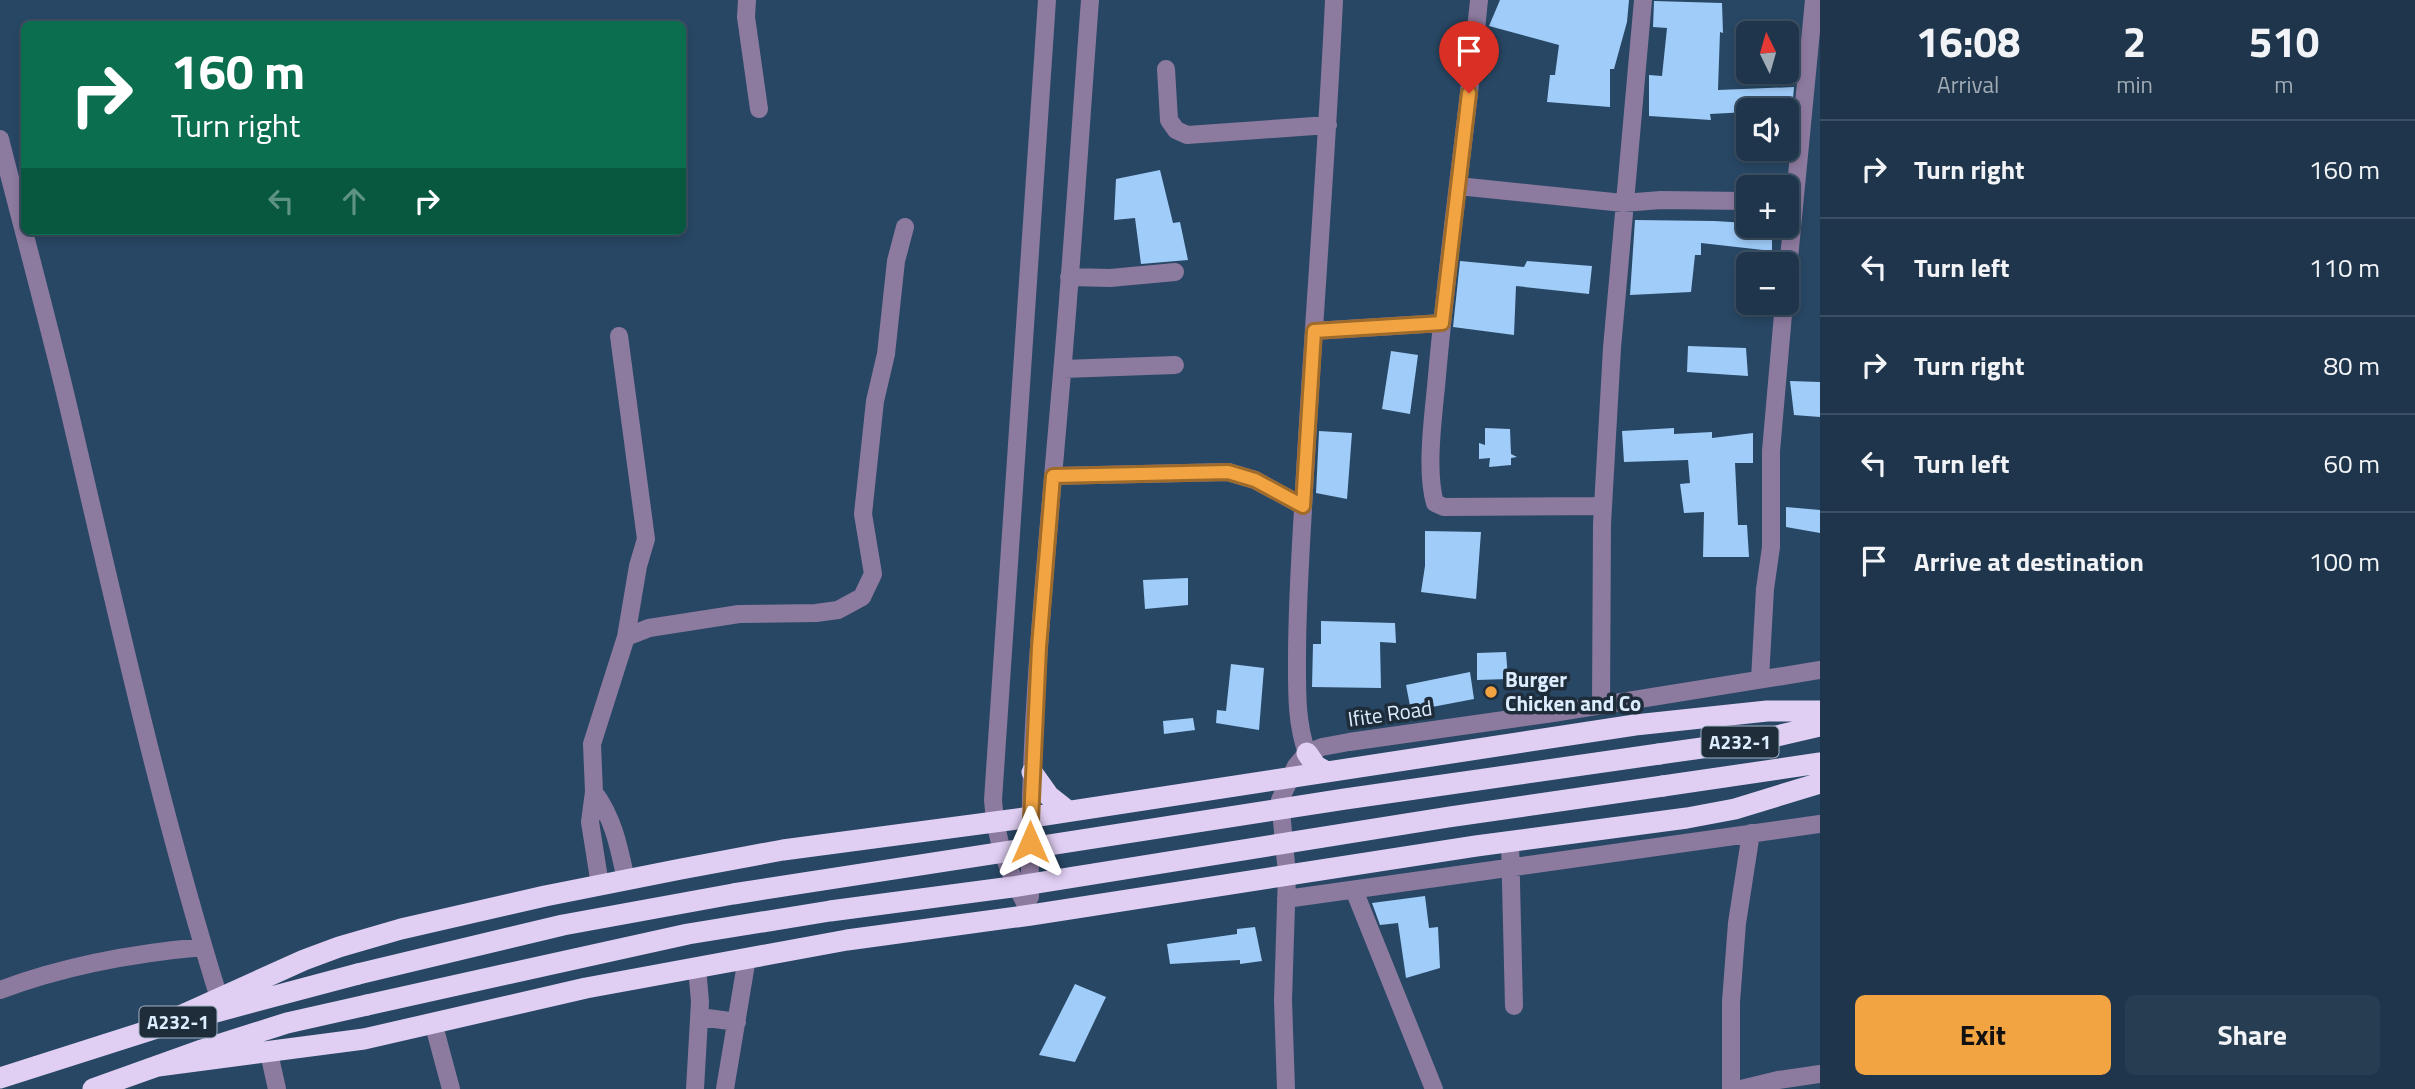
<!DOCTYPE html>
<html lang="en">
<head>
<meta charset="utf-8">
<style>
	body { margin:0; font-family:"Titillium Web",sans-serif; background:#263d52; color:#f1f3f6; height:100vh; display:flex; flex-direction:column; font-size:26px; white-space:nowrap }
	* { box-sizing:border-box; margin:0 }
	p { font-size:23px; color:#a1abb5 }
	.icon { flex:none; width:38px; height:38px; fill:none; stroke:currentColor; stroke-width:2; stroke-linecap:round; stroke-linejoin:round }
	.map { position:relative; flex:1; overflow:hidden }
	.details { display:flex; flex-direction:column; background:#1e354b; width:595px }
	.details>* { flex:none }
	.guide { position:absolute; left:21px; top:21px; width:665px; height:214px; border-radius:10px; box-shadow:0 4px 10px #0003,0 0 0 2px #3c5063; background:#0b6e4f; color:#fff; overflow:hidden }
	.needle { width:46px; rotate:355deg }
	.fabs { position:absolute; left:1736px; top:21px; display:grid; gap:14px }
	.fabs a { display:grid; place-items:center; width:63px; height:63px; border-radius:10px; background:#1e354b; box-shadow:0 4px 10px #0003,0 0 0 2px #3c5063; font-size:35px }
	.pin { position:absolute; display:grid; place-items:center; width:60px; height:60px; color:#fff; margin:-72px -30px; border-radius:50% 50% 50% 0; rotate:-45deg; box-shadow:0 0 7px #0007 }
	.pin .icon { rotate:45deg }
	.me { position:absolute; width:77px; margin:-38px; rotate:0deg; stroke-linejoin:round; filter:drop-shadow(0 0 5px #0008) }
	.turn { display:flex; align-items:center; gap:24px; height:147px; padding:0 35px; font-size:32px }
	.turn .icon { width:91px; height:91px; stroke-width:2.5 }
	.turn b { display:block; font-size:49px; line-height:60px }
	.lanes { display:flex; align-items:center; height:66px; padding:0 35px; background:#0003; justify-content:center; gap:35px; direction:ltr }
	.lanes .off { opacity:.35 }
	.eta { display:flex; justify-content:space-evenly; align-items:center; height:119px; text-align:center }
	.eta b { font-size:42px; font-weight:700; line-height:49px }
	.cta { display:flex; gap:14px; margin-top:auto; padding:14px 35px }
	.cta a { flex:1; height:80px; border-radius:10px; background:#f3a442; color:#111; font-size:28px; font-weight:700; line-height:80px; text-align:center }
	.cta a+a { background:#263d52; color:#f1f3f6 }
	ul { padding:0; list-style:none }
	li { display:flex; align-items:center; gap:21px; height:98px; padding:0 35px; border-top:2px solid #3c5063 }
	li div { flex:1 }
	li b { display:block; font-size:26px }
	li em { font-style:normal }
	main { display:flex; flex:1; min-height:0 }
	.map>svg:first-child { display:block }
	.building { fill:#9fccf9 }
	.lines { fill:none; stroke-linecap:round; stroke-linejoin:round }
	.minor { stroke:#8d7a9f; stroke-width:18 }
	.highway { stroke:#e1cff3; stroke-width:21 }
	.highway-bridge { stroke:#e1cff3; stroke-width:21 }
	.route-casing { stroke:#9e6b2b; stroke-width:18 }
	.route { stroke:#f3a442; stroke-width:12 }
	.poi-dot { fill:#f3a442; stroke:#1f2c3a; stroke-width:2.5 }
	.labels { text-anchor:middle; stroke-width:7; stroke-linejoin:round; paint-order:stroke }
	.shield { fill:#1f2c3a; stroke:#a3b3c4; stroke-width:2 }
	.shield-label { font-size:19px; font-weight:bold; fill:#dbedff }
	.poi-label { font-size:21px; font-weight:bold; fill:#dbedff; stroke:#1f2c3a; text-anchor:start }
	.street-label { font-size:21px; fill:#dbedff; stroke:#1f2c3a }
</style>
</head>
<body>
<main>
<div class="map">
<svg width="1820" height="1089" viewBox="0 0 1820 1089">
	<rect width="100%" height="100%" fill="#284764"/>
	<path class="building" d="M1500,0h129l-2,22 -13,47h-4v38l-63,-5 3,-27h5l4,-30 -70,-19z
		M1654,1l68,2 1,30 -3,-1 -2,58 76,-3 -2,23h-44v2l-38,2 1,6 -62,-4v-41l13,1 5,-48 -14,-1z
		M1160,170l13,53 7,-1 8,38 -47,4 -6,-46 -21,2 2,-41z
		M1635,220l79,1 34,2v3h24v25l-71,-8v12h-6l-4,37 -61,3z
		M1460,261l64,6 3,-6 65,5 -3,28 -73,-8 -2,49 -61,-8z
		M1688,346l58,2 2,28 -61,-4z
		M1391,351l27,4 -8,59 -28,-5z
		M1790,381l30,1v35l-26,-2z
		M1485,428l25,1 1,25 6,3 -6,1v7l-22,2 1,-9 -11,1v-16l6,2z
		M1674,428v6l38,-2v6l41,-5v30h-18l3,62h9l2,32h-46l1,-45 -20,1 -4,-29 10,-1 -2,-23 -64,2 -2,-31z
		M1319,431l33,2 -5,66 -31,-6z
		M1786,507l34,3v23l-34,-6z
		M1425,531l56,1 -5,67 -55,-7 4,-26z
		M1188,578v27l-43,4 -2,-29z
		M1321,621l74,2 1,20 -16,-1 1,46 -69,-1 1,-43h8z
		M1506,652l2,27 -31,1v-27z
		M1231,664l33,4 -5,62 -43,-7 1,-13 9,1z
		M1470,672l4,27 -63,12 -5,-26z
		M1193,718l2,12 -31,4 -1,-13z
		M1425,896l4,32 9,-1 2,41 -34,10 -8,-55 -18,2 -8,-22z
		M1255,927l7,34 -22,3v-4l-70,4 -3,-20 70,-10v-5z
		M1075,984l31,13 -31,65 -36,-7z"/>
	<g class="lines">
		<path class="minor" d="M747,0l-1,17 13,92
			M1479,0c-12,125 -31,250 -42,376 -3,36 -12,93 -2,127l9,4 159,-1
			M1166,69l3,51 7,10 11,5 141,-10
			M0,139c22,87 46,174 67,262 47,200 91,401 152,597
			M1458,186l165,17 38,-3 87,1
			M1069,277l41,1 65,-6
			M1787,279l27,-279
			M1314,331l128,-8
			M1063,369l112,-4
			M1053,476l175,-4 27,8 48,26
			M626,637l23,-9 90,-14 77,-1 22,-3 24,-13 11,-23 -10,-60 12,-113 11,-47 10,-93 9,-34
			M1760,679l5,-90 6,-42v-96l13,-148
			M1601,705l1,-181 10,-176 31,-348
			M1307,753c-11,-31 -10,-62 -10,-95 0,-49 3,-99 6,-149 9,-169 23,-339 31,-509
			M594,792c20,27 25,56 32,88
			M1510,842l4,164
			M600,885l-10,-63 4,-30 -2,-48 34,-107 12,-71 8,-27 -27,-203
			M1354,890l80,199
			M1030,897c-2,-167 16,-335 30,-501 12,-132 20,-264 30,-396
			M1286,899l534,-75
			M1031,915c-21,-42 -35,-68 -38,-115l54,-800
			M0,990c64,-24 135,-37 203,-43
			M700,1017l37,5
			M433,1022l18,67
			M269,1053l8,36
			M695,1089l5,-87 -3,-35
			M725,1089l22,-131
			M1286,1089l-3,-89 4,-126 -7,-74 16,-34 11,-13 15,-6 27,-5 204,-29 267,-43
			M1731,1089v-87l6,-79 14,-90
			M1741,1089l37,-9 42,-6"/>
		<path class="highway" d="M1307,753l9,13 9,5
			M1659,754l100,-14 61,-14
			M1032,772l17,24 19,15
			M1663,786l157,-23
			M208,1014l150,-40
			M149,1030l155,-70 35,-13 62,-18 144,-33 136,-27 102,-19 256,-34 596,-91 132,-14h53
			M158,1066l206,-27 222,-51 261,-48 184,-25 445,-69 211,-28 48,-9 85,-26
			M0,1078l160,-51
			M93,1089l109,-39 85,-27 80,-18"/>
		<path class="highway-bridge" d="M358,974l205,-49 170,-31 612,-95 314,-45
			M367,1005l321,-71 142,-23 182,-24 437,-70 214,-31"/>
	</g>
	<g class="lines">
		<g class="route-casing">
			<path id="route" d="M1030,842l9,-195 14,-171 175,-4 27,8 48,26 11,-175 128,-8 27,-230"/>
		</g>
		<use href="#route" class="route"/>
	</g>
	<circle class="poi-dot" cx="1491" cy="692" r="7"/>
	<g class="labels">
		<g class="shield">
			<rect x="1701.5" y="726.5" width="77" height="31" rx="5"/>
			<rect x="139.5" y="1006.5" width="77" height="31" rx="5"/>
		</g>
		<g class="shield-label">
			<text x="1740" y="749">A232-1</text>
			<text x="178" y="1029">A232-1</text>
		</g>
		<g class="poi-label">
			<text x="1505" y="687">Burger<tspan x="1505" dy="24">Chicken and Co</tspan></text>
		</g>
		<g class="street-label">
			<text transform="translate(1390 714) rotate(-8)" y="7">Ifite Road</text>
		</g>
	</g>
</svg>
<div class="fabs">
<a><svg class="needle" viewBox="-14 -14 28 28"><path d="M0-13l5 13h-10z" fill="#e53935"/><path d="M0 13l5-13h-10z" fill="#a1abb5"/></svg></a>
<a><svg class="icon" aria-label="sound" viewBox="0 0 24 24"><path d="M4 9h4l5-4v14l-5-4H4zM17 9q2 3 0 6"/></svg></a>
<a>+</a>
<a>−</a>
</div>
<div class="pin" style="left:1469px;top:93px;background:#d93025"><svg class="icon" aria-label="arrive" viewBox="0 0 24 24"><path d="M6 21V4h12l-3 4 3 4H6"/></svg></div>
<svg class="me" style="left:1030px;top:842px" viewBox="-20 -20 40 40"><path d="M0-17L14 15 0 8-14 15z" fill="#f3a442" stroke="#fff" stroke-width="4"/></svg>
<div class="guide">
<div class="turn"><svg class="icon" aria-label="right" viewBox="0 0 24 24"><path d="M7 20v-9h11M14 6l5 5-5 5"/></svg><div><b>160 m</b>Turn right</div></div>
<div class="lanes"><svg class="icon off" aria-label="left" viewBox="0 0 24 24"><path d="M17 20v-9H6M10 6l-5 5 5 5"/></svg><svg class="icon off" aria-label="ahead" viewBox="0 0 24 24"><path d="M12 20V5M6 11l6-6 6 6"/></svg><svg class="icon" aria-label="right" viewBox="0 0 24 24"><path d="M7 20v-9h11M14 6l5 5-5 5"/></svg></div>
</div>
</div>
<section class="details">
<div class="eta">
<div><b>16:08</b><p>Arrival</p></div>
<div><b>2</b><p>min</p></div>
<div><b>510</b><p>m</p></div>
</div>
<ul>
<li><svg class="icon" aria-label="right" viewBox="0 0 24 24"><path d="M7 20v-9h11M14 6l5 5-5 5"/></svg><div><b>Turn right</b></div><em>160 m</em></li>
<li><svg class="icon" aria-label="left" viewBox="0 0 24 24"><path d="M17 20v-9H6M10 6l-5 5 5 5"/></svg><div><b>Turn left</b></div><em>110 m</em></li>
<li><svg class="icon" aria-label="right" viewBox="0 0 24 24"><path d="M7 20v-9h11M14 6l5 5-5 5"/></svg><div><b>Turn right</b></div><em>80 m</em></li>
<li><svg class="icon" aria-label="left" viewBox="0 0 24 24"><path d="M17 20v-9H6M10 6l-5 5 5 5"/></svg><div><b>Turn left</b></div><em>60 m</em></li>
<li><svg class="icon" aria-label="arrive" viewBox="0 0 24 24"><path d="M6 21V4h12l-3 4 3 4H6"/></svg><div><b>Arrive at destination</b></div><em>100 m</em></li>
</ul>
<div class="cta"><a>Exit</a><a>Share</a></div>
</section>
</main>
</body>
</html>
